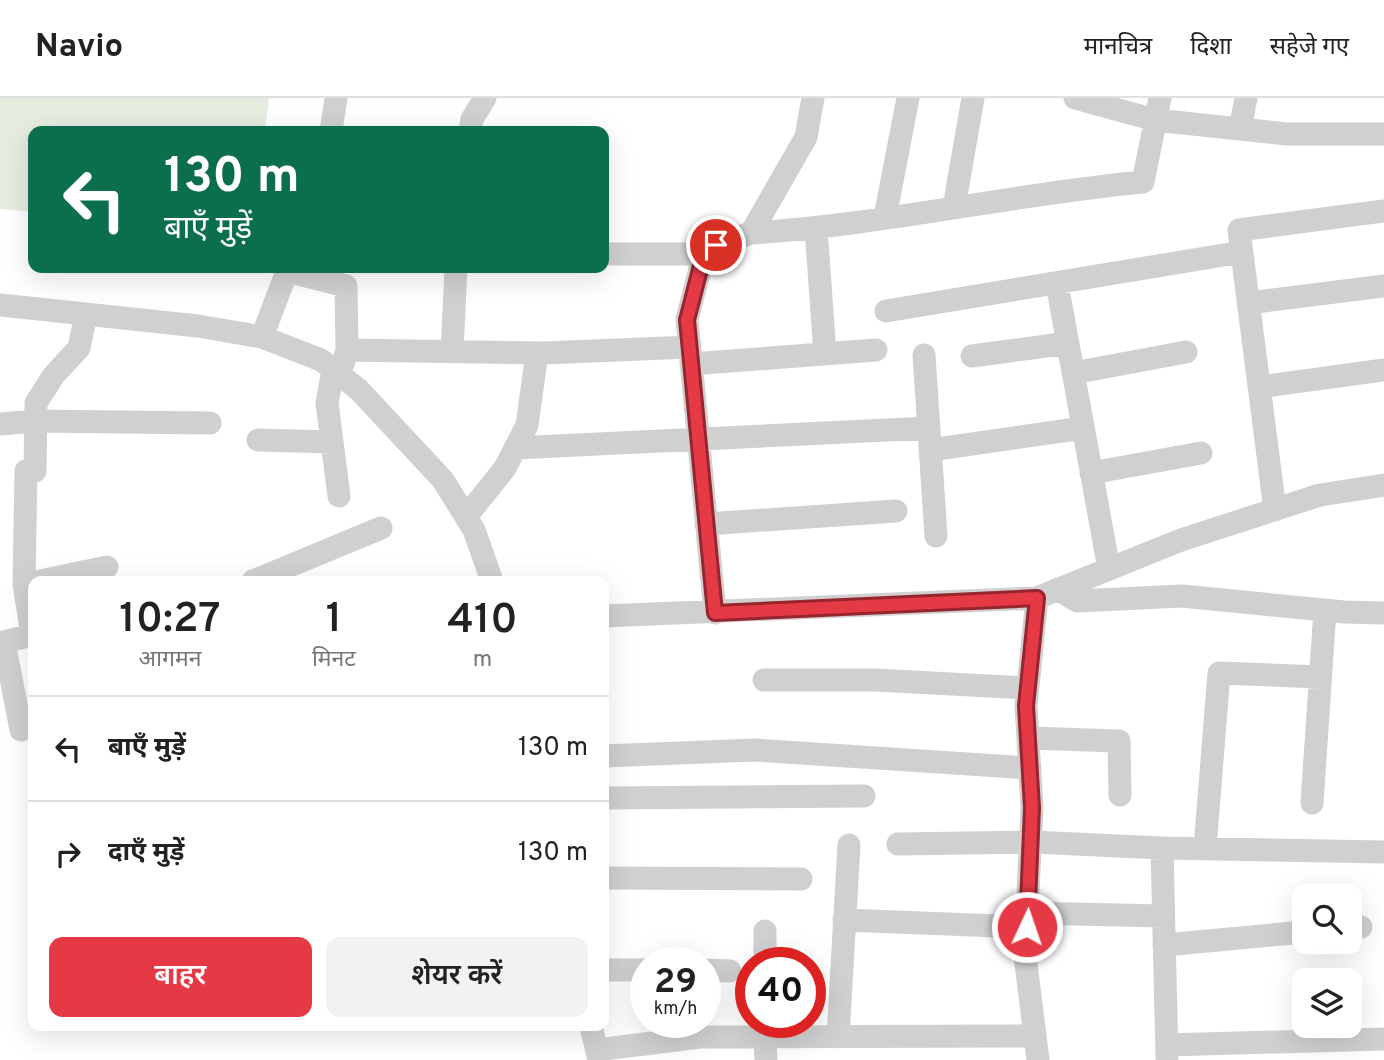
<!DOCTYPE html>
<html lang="hi">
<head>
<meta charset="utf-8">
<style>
	body { margin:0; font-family:Overpass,"Noto Sans Devanagari",sans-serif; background:#f2f2f2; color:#222; height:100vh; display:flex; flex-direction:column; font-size:26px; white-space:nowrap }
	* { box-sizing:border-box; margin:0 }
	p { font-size:23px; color:#767676 }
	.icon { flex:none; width:38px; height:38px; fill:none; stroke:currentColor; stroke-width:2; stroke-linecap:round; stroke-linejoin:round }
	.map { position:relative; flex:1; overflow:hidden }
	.drawer { position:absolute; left:28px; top:478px; width:581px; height:455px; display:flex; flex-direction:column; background:#fff; border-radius:14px; box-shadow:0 7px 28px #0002 }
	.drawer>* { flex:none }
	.guide { position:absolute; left:28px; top:28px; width:581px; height:147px; border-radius:14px; box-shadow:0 7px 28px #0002; background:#0b6e4f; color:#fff; overflow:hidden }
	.fabs { position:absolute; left:1292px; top:786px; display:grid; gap:14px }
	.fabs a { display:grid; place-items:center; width:70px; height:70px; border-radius:14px; background:#fff; box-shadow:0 7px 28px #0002; font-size:35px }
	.speed { position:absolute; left:630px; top:849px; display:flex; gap:14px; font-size:35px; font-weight:700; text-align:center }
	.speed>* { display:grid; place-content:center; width:91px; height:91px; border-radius:50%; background:#fff; box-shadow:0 7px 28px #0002; line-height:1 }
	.speed small { font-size:18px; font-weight:400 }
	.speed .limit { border:10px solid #d22; background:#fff; color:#111 }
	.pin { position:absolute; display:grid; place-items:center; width:60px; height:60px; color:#fff; margin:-30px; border:4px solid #fff; border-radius:50%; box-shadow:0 2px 7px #0007 }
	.me { position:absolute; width:77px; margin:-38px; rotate:3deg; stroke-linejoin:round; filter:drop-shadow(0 0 5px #0008) }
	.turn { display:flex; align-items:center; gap:24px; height:147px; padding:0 21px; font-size:32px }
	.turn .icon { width:91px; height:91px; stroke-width:2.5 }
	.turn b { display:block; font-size:49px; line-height:60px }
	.eta { display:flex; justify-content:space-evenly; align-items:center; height:119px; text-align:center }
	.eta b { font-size:42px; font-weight:600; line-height:49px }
	.button { display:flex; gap:14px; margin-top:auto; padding:14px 21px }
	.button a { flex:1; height:80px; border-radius:14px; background:#e63946; color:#fff; font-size:28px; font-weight:600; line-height:80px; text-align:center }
	.button a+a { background:#f2f2f2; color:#222 }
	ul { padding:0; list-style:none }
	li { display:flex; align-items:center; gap:21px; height:105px; padding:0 21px; border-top:2px solid #e0e0e0 }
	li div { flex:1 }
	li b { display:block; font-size:26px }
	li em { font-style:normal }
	header { display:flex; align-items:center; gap:42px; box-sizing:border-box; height:98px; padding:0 35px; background:#fff; border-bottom:2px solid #e0e0e0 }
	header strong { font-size:33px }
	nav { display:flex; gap:38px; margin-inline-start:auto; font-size:24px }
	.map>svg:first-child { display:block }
	.green { fill:#e6ecdf }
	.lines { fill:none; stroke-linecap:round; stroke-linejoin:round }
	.minor { stroke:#d0d0d0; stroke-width:23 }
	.route-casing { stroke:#96252e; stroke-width:18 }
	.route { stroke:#e63946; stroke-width:12 }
</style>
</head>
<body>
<header>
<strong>Navio</strong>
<nav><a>मानचित्र</a><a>दिशा</a><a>सहेजे गए</a></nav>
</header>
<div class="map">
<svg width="1384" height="962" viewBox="0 0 1384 962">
	<rect width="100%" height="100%" fill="#fff"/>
	<path class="green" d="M0,0h269l-4,33h-232v81l-33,-3z"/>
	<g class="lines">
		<path class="minor" d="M1075,0l80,22 132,14h97
			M1240,31l6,-31
			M331,33l5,-33
			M470,33l2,-12 13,-21
			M954,109l19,-109
			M885,119l23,-119
			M816,130l9,126
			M751,135c132,-8 261,-39 392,-51l17,-84
			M604,156h100
			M1057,186l52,285
			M1248,205l136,-17
			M0,207l198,21 64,11 59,23 38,30 84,90 31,50 18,51
			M886,213l356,-59
			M262,239l25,-66 59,15 1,64 -4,14
			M347,252l197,3 146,-6
			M452,254l4,-84
			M924,257l12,181
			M972,258l96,-13
			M691,266l185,-14
			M333,272l-6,33 12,93
			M1073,275l113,-21
			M1259,289l125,-17
			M0,326l35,-3 175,2
			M258,342l74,2
			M515,350l414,-20
			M930,352l153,-22
			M1091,375l110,-20
			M1275,412l-36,-280 145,-19
			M466,419l39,-49 22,-43 10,-72
			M706,426l190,-13
			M40,483l67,-14
			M253,483l128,-53
			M24,486l2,-113h9l1,-68 18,-28 25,-27 7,-34
			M1058,491l19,12 105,-5 162,16 40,1
			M1037,500l-11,108 6,102 -7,148 13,104
			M715,515l-28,-294 17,-65 12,-9 35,-12 55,-96 7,-39
			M604,518l433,-18 144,-58 139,-45 64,-10
			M764,582h111l153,8
			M21,632l-17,-88 28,-7 -8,-51 9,-2
			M1028,640l91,3 1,54
			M604,658l151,-6 275,18
			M604,700l260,-2
			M1312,705l13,-193
			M898,746l133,-2 131,6 222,4
			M1162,750l5,210
			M1205,750l14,-175 101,4
			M604,780l197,1
			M1027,815l136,3
			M844,822l183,7
			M1349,830l12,-1
			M1164,847l140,-13
			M765,864v-31
			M604,872h42
			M705,872l25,1
			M764,924l2,38
			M591,928l8,34
			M838,939l11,-192
			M1167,947l217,-6
			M597,952l103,-13 334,-1"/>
	</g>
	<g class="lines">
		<g class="route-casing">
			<path id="route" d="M716,147l-12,9 -17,66 28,293 322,-15 -11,108 6,102 -5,119"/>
		</g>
		<use href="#route" class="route"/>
	</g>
</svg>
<div class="fabs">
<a><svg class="icon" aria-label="search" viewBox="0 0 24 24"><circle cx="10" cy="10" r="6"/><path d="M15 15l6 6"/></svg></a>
<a><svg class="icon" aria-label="layers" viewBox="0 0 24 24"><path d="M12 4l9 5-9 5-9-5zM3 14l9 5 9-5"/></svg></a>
</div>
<div class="speed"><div>29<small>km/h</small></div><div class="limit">40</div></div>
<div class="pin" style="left:716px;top:147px;background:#d93025"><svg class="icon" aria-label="arrive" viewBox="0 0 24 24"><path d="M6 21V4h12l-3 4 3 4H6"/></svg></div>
<svg class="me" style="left:1027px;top:829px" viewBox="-20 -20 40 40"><circle r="17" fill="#e63946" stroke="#fff" stroke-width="3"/><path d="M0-11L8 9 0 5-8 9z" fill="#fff"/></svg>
<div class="guide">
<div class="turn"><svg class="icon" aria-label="left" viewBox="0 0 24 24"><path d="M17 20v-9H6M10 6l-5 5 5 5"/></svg><div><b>130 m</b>बाएँ मुड़ें</div></div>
</div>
<section class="drawer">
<div class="eta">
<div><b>10:27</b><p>आगमन</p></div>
<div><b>1</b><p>मिनट</p></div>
<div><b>410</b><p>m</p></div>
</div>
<ul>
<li><svg class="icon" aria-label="left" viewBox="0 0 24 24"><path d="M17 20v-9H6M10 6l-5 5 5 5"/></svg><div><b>बाएँ मुड़ें</b></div><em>130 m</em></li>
<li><svg class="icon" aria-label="right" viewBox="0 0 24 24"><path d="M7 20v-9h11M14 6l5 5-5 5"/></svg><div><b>दाएँ मुड़ें</b></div><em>130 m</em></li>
</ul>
<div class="button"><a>बाहर</a><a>शेयर करें</a></div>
</section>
</div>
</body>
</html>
